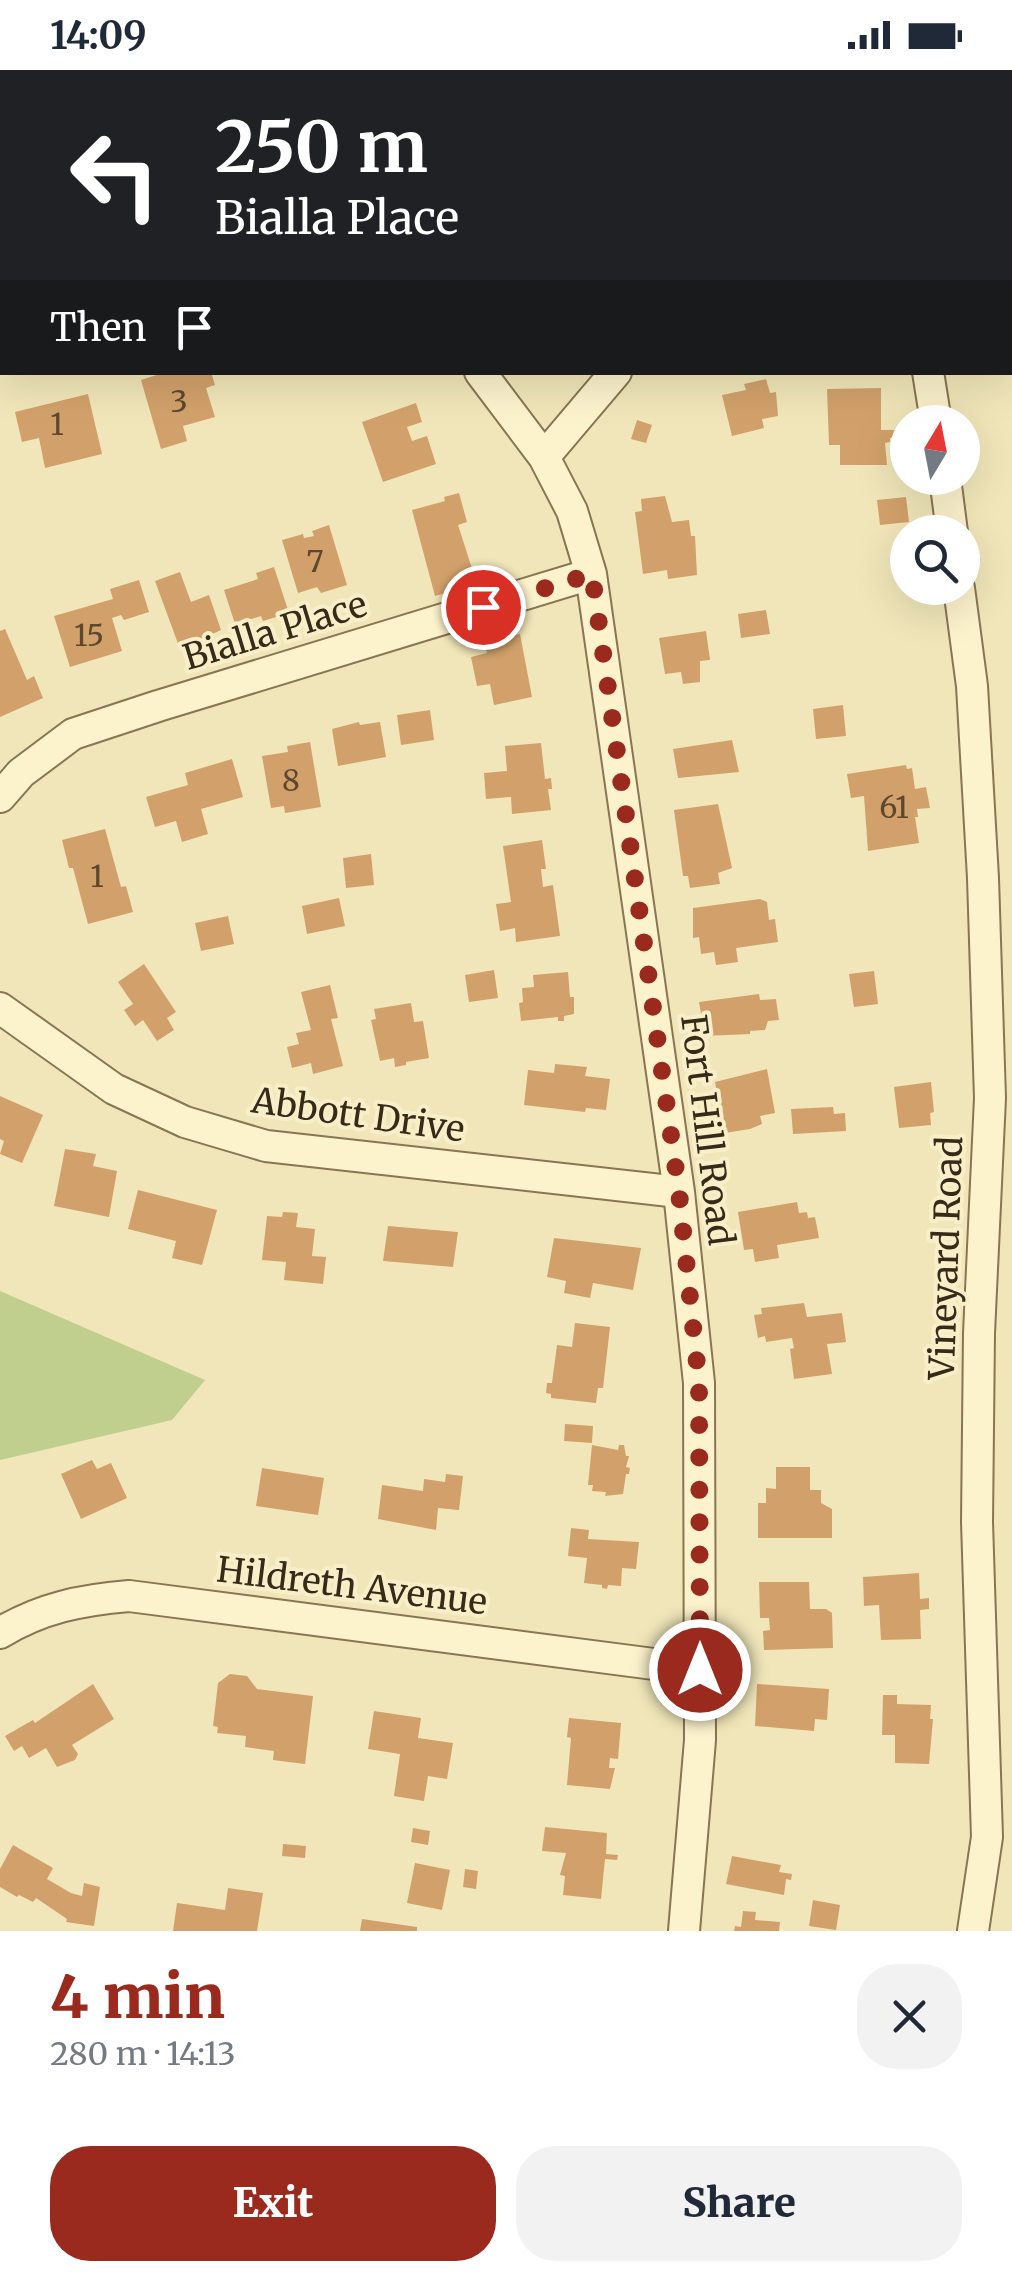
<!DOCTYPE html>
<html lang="en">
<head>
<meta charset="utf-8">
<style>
	body { margin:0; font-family:Merriweather,serif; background:#f2f2f3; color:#1f2937; height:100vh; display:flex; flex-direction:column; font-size:38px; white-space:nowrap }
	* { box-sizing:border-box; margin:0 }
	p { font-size:32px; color:#747a83 }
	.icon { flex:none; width:55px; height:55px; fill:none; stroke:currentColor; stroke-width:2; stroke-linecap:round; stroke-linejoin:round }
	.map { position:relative; height:1861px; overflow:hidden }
	.drawer { display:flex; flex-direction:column; background:#fff; flex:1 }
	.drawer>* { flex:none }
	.banner { position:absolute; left:0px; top:0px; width:1012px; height:305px; box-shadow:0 10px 40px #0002; background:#202124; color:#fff; overflow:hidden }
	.needle { width:65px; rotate:10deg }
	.buttons { position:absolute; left:890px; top:335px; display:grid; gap:20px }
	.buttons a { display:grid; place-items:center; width:90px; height:90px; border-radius:50%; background:#fff; box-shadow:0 10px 40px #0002; font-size:50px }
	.pin { position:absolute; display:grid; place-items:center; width:85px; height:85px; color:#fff; margin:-42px; border:5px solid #fff; border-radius:50%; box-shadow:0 2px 10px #0007 }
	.me { position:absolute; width:110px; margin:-55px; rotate:0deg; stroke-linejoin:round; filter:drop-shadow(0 0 8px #0008) }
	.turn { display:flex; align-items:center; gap:35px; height:210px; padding:0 50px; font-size:45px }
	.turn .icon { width:130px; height:130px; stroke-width:2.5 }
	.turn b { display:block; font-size:70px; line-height:85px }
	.then { display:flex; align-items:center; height:95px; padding:0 50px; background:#0003; gap:20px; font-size:38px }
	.round { display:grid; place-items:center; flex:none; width:105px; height:105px; border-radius:40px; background:#f2f2f3 }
	.head { display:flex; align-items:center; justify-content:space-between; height:170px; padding:0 50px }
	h1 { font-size:60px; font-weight:800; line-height:75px; color:#9b2a1e }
	.cta { display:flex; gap:20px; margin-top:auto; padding:20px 50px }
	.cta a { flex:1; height:115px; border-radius:40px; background:#9b2a1e; color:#fff; font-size:40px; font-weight:800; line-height:115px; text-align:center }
	.cta a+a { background:#f2f2f3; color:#1f2937 }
	.status { display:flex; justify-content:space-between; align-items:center; height:70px; padding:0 50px; background:#fff; direction:ltr }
	.status svg { height:28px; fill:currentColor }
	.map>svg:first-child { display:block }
	.green { fill:#c0cf8d }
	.building { fill:#d2a16b }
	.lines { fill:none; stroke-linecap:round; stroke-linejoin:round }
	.street-casing { stroke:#887553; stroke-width:34 }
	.street { stroke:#fcf2cc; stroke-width:30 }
	.route { stroke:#9b2a1e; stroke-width:18; stroke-dasharray:0 32.4 }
	.labels { text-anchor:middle; stroke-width:8; stroke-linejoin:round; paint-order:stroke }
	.number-label { font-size:30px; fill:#5d482e }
	.street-label { font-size:35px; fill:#362a19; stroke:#f8efc9 }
</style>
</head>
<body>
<div class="status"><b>14:09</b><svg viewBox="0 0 49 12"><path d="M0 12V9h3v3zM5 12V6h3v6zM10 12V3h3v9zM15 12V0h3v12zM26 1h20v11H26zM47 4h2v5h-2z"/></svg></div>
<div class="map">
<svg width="1012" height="1861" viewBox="0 0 1012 1861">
	<rect width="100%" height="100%" fill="#f1e6b9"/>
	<path class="green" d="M0,1221l205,89 -33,40 -172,40z"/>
	<path class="building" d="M166,302h45l4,13 -9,3 9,29 -32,9 4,15 -26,8 -20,-69z
		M766,309l4,14 6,-1 2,24 -16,3 2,9 -32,8 -10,-41 24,-5 -2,-6z
		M881,318v42h20l-1,7 -10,1v4l-5,1 2,22h-47v-20h-11l-2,-56z
		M88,324l14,60 -57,14 -6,-30 -17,4 -7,-30z
		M416,333l6,19 -15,5 5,14 15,-5 9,28 -53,18 -21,-60z
		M637,350l15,5 -6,18 -15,-4z
		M459,423l8,29 -9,3 19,59 -42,12 -23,-86 33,-9 -1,-4z
		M665,426l7,26 17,-2 2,16h4l2,39 -29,4 -1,-9 -24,4 -8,-62 7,-1 -1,-12z
		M906,427l3,25 -29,3 -3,-25z
		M329,455l18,60 -26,8 -4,-6 -19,6 -16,-53 21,-6 1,4 10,-2 -2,-5z
		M274,497l15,46 -26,8 -2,-5 -26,8 -11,-34 34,-11 -2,-6z
		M180,502l11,30 18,-7 12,35 -41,19 -25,-68z
		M139,510l10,32 -25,8 -3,-5 -9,3 10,33 -52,16 -16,-51 59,-17 -3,-10z
		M766,540l4,24 -29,4 -3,-24z
		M508,555l2,11 10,-2 12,63 -38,8 -4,-21 -13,2 -6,-29 16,-4 -3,-12 13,-3 -2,-10z
		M5,559l22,51 7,-4 9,22 -43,19v-86z
		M706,561l4,29 -10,1v21l-17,2 -2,-12 -16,2 -6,-36z
		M843,635l3,31 -30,3 -3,-30z
		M430,640l4,30 -33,5 -4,-30z
		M359,652l1,3 20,-3 6,35 -48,9 -6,-37z
		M732,670l7,32 -61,6 -5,-29z
		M310,672l11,65 -36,6 -1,-7 -13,2 -9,-52 26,-4 -1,-6z
		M541,673l4,36 6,-1 1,11h-4l3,21 -39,4 -1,-17 -25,2 -2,-26 23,-2 -2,-25z
		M232,689l11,38 -42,12 7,25 -26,8 -6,-21 -21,6 -9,-30 42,-12 -3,-12z
		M906,695l1,4 5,-1 3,21 11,-2 4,21 -13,1 1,8h-3l4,26 -51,8 -4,-55 -13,2 -4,-24z
		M718,734l14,64 -14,5 2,11 -30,4 -2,-12h-5l-9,-66z
		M105,759l16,58 5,-1 7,26 -45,12 -15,-56h-4l-7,-28z
		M542,770l4,29h-5l2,18 10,-2 7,51 -44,6 -1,-14 -15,3 -4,-27 15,-2 -8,-56z
		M371,784l3,31 -28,3 -3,-30z
		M339,828l6,28 -38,8 -5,-28z
		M760,829l7,3 2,18 6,-1 3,23 -42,6 2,14 -22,3 -2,-13 -13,2 -2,-17 -6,1v-30z
		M228,846l6,28 -33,7 -6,-28z
		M144,894l32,48 -9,6 7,12 -17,11 -14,-21 -8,6 -11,-16 9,-6 -15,-22z
		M494,900l4,28 -29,4 -4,-27z
		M874,901l4,33 -24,3 -5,-33z
		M568,902l2,25h4v17l-10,2v5h-6v-4l-37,4 -2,-18 4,-1 -1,-14 12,-1 -1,-12z
		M330,915l8,33 -7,1 12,47 -30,8 -2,-11 -19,5 -5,-21 12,-3 -3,-11 15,-3 -10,-38z
		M759,924l1,6 16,-1 3,21 -11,1 -3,9 -15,1v3l-45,2 -6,-34z
		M411,933l3,19 9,-1 6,37 -23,4v3l-11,2 -1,-9 -14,3 -9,-41 5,-1 -2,-10z
		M555,994l32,3 -2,9 25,3 -4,31 -20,-2 -1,4 -61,-7 4,-35 26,3z
		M767,999l8,44 -15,3 2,8 -12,5 -25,4 -10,-51z
		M931,1012l3,30 -4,1 1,12 -32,3 -5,-41z
		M0,1026l43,19 -21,48 -22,-9 4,-13 -4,-2z
		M833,1037l1,7 11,-1 1,18 -53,3 -2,-25z
		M65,1079l31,5 -3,12 24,5 -8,46 -55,-11z
		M138,1120l79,20 -15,55 -30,-7 4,-17 -48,-12z
		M797,1132l2,11 8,-1 1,6 7,-1 4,21 -42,7 2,13 -24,4 -2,-13 -9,1 -6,-38z
		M283,1142l15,1 -2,14 19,2 -3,27 14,1 -3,27 -39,-4 2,-18 -24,-2 5,-44 15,1z
		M388,1156l70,6 -5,35 -70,-6z
		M554,1168l87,10 -8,42 -40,-7 -3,15 -26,-5 2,-12 -19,-4z
		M804,1233l3,14 35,-4 4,29 -19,2 5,30 -38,5 -4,-30 4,-1 -2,-10 -26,4 -1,-6 -7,2 -4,-23 8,-1 -1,-6z
		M575,1253l35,4 -7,61h-5l-2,15 -45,-5v-4l-5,-1 1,-10h5l5,-38 15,2z
		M565,1354l28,2 -1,17 -28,-2z
		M592,1375l26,5 1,-5h5l2,11h3l-3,11 4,1 -1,6h-3l-3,20 -18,2 1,-4 -14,-1 1,-6h-5z
		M92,1390l5,9 14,-6 16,35 -46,21 -20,-45z
		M776,1397h34v23h11v13l11,6v29h-74v-35h8v-15l10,1z
		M262,1398l62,10 -6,37 -62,-9z
		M446,1404l17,2 -4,34 -21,-2 -2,22 -58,-11 4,-34 41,6 1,-12 21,3z
		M571,1458l18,2 -1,9 51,3 -3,27 -14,-1 -1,18 -13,-1 -1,4 -5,-1v-3l-18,-2 3,-25 -19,-2z
		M919,1503l1,26 9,-1v11l-9,1 1,29 -40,1 -2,-35 -15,1 -1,-29z
		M759,1512h50l1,27h16l6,4 1,35 -69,2 -1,-19 7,-1 -1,-12h-9z
		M230,1604l17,2 10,13 56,7 -8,68 -32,-4 1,-9 -29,-4 1,-11 -29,-3 1,-6 -5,-1 5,-43z
		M93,1614l21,35 -42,26 6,9 -3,6 -18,7 -11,-19 -17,10 -7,-12 -8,5 -9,-15 28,-16 2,3z
		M757,1614l72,5 -2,31 -12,-1 -1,12 -59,-5z
		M883,1625h14v9l34,1 -1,14h3l-4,45 -34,-1v-28h-13z
		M374,1641l47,7 -3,20 35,5 -6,36 -19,-3 -4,25 -30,-5 6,-42 -32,-5z
		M569,1648l52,5 -3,36 -8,-1 -1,10h6l-5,21 -43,-4 4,-47 -4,-1z
		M545,1757l62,6 -1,21 12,1 -1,5 -12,-1 -4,40 -38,-4 2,-19 -5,-1 6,-22 -24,-2z
		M413,1758l17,3 -2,14 -17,-3z
		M283,1774l23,2 -1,12 -23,-2z
		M13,1775l40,23 -6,11 24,14 11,3 2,-13 16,4 -6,39 -28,-4 1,-3 -31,-21 -3,4 -14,-7 -2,2 -17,-10v-18z
		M732,1786l49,9 -2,7 13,2 -1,6 -5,-1 -2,16 -58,-11z
		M415,1793l35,7 -8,40 -35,-7z
		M465,1799l13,2 -2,18 -13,-2z
		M228,1818l35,5 -6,38h-84l4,-28 48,7z
		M813,1830l27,5 -4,25 -27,-4z
		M743,1841l13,1 -1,8 25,2 -1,9h-45l1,-5 6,1z
		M362,1849l55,8v4h-57z"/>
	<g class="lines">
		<g class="street-casing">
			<path id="street" d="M71,0v2
				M525,2l3,-2
				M917,2l1,-2
				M0,270l2,-1
				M480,302l64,85 28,54 19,63 88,618 20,191 1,357 -16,191
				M928,302l8,50
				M544,387l72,-85
				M945,408l7,54
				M959,518l13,98 11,192 7,220 -11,235 -2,189 10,315 -14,94
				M0,727l21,-24 52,-39 85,-28 433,-132
				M0,938l114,81 71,33 81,24 413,46
				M0,1563c41,-25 81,-33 129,-37l571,74"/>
		</g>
		<use href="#street" class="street"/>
	</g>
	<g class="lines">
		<path class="route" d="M483,537l109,-33 87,618 20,191 1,287"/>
	</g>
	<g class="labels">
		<g class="number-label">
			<text x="179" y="342">3</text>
			<text x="57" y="365">1</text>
			<text x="315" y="502">7</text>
			<text x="89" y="576">15</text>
			<text x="291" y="721">8</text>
			<text x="894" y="748">61</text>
			<text x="97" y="817">1</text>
		</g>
		<g class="street-label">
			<text transform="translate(275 561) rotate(-17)" y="12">Bialla Place</text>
			<text transform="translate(358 1045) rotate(8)" y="12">Abbott Drive</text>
			<text transform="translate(707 1060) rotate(83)" y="12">Fort Hill Road</text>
			<text transform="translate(946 1188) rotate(-88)" y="12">Vineyard Road</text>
			<text transform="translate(352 1516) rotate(7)" y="12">Hildreth Avenue</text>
		</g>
	</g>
</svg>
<div class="buttons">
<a><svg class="needle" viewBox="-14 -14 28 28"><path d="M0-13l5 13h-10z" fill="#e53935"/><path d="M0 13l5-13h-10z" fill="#747a83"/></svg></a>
<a><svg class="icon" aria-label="search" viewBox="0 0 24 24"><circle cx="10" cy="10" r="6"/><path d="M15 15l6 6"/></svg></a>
</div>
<div class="pin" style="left:483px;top:537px;background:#d93025"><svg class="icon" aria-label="arrive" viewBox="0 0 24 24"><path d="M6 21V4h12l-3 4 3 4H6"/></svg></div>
<svg class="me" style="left:700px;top:1600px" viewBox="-20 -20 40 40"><circle r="17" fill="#9b2a1e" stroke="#fff" stroke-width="3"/><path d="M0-11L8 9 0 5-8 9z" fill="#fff"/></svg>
<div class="banner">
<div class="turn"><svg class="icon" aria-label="left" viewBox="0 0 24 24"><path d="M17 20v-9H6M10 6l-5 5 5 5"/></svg><div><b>250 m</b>Bialla Place</div></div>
<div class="then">Then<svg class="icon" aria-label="arrive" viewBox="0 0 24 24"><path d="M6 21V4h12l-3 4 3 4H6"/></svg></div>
</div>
</div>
<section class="drawer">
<div class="head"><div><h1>4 min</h1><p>280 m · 14:13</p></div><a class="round"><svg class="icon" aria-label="close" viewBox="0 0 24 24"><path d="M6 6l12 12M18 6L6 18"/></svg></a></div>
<div class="cta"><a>Exit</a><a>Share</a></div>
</section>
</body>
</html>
